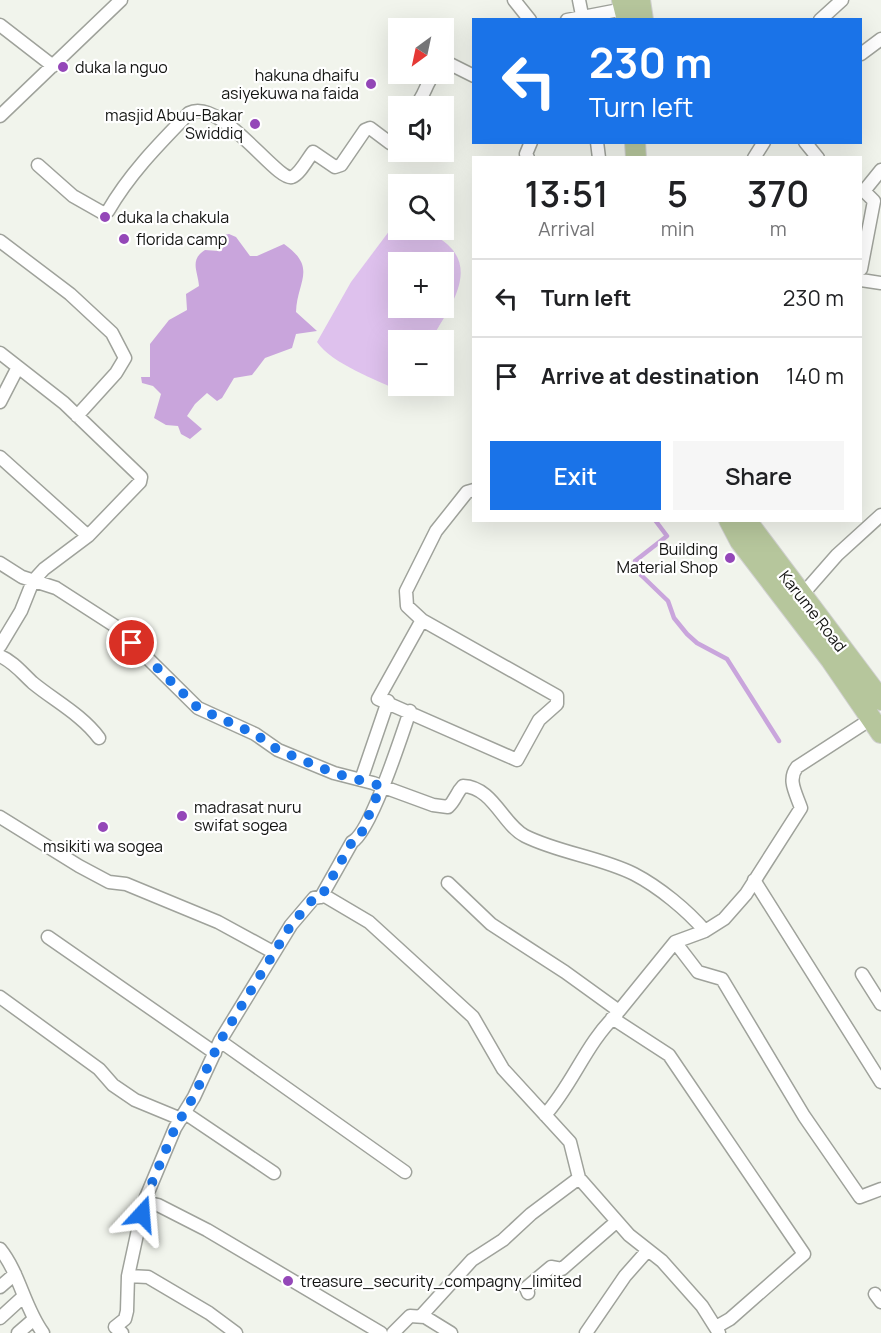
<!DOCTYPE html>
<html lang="en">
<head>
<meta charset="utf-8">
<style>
	body { margin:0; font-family:Manrope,sans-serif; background:#f6f6f6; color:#202124; height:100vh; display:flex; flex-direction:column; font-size:22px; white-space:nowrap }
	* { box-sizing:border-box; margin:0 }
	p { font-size:20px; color:#757577 }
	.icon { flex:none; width:33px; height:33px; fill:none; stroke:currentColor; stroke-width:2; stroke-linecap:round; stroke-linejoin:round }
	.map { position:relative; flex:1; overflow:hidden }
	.drawer { position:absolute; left:472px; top:156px; width:390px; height:366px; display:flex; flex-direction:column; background:#fff; border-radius:0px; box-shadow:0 6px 24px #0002 }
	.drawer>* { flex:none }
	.banner { position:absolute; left:472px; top:18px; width:390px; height:126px; border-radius:0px; box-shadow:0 6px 24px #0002; background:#1a73e8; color:#fff; overflow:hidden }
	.needle { width:39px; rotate:213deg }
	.tools { position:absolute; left:388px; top:18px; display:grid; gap:12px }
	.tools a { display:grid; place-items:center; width:66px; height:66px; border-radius:0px; background:#fff; box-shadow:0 6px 24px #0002; font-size:30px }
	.pin { position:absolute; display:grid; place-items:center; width:51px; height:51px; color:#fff; margin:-26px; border:3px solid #fff; border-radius:50%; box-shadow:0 2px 6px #0007 }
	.me { position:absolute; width:66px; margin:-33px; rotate:19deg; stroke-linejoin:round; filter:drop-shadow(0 0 4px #0008) }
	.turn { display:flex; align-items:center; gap:21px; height:126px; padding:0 18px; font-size:27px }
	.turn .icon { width:78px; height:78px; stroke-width:2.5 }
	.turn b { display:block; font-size:42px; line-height:51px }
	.eta { display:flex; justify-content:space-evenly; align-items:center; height:102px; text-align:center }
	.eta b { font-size:36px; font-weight:600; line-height:42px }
	.cta { display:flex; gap:12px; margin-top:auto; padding:12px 18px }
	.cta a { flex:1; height:69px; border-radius:0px; background:#1a73e8; color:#fff; font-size:24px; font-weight:600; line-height:69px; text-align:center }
	.cta a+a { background:#f6f6f6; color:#202124 }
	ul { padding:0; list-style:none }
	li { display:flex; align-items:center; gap:18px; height:78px; padding:0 18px; border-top:2px solid #e0e0e0 }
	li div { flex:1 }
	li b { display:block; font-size:22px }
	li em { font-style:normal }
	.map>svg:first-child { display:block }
	.green { fill:#dec1ed; fill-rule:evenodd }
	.water { fill:#c9a5dc }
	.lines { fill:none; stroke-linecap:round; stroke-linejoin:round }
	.stream { stroke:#c9a5dc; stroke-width:4.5 }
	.minor-casing { stroke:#9fa29b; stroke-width:15 }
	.primary-casing { stroke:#d0d0d0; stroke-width:22 }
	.minor { stroke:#fff; stroke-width:12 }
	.primary { stroke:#b6c69c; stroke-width:20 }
	.route { stroke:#1a73e8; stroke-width:10; stroke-dasharray:0 18 }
	.poi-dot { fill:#9447b8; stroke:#fff; stroke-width:2 }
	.labels { text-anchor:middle; stroke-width:4.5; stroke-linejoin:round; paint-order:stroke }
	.poi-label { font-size:16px; fill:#131412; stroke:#fff; text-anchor:start }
	.street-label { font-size:16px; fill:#131412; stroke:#fff }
</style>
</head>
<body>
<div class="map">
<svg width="881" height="1333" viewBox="0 0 881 1333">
	<rect width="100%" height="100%" fill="#f1f4ec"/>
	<path class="green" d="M399,218v12c20,0 32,0 48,14 32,28 0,67 -16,96h-32v46h6l-3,6c-25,-12 -70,-28 -85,-50l34,-60zM399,262h45v46h-45z"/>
	<path class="water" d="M229,234l7,3 14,19h7l27,-12c34,24 13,37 12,68l21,19 -21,3 -4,14 -27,10 -13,17 -18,3 -12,20 -5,3 -10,-8 -12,11 -8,12 15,13 -12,10 -9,-5 -3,-8 -12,-1 -12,-7 7,-24 -8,-8 -11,-3 -1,-6h9v-33l19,-24 18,-10 -1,-16 13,-8c-1,-15 -10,-26 6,-36l14,1 5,-4 -3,-7 3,-5z"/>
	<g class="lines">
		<path class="stream" d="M655,520l12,16 -32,25 6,14 27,26 6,17 13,16 10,9 30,16 52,82"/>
		<g class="minor-casing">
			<path id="minor" d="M514,0l16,20
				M579,0l4,20
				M567,20l57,-11
				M820,20l22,-20
				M0,25l53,41
				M861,54l20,-15
				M444,61l30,15
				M415,106c10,-10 10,-21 19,-32
				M0,116l121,-116
				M597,142l2,16
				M805,142l13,16
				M528,158l-2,-4 5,-12
				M754,158l10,-16
				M38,165l35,31 30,17 5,-2c22,-38 51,-67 81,-98 32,-16 88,69 103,64 8,-3 16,-19 21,-25l22,15 6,-2 24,-35 5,-2 20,15 9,-10
				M0,241l70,53 42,39 13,25 -9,15 -39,43
				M861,269l13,-68 -10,-10 17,-21
				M861,280l20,3
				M0,353l64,50 77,74 -1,5 -52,54 -88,-79
				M0,402l18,-35
				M0,563l22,14 34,11 59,38 83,82 57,26 23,16 56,23 39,10 60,22 15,2c8,-7 8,-14 15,-21 30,1 40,39 62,50 34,17 75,21 109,38 25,13 53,36 71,57
				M801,596l36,-41 44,-40
				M422,620l135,76v8l-18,16 -22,40 -139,-61 44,-79 -15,-14 -1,-15 30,-60 31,-39 7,-2
				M0,646l21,-35 12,-30 11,-12 44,-33
				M0,656c14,6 22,17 33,27 22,18 49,32 66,55
				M361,780l27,-79
				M0,817l79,49 30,16 17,2 92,38 55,30
				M754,880l127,202
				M448,883l43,41 74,48 54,39 56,-69 30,-11 19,-12 22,-25 55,-86c-5,-15 -14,-28 -4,-41l74,-48
				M321,897l31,-55c18,-9 50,-107 58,-131
				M48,937l167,116
				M675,942l23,30 24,7 82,137 56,81 21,-8
				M862,974l19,30
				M0,997l99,72 14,16 22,15 46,19
				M612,1018l57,37 135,199 -74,65 -14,8
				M185,1113l89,60
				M545,1115c28,-31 41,-72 72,-101
				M405,1172l-185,-131 71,-116 23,-27 11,-2 44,26 104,95 30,52 67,73 9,36 50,57 33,26 40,45 17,27
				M144,1202l14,3 49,25 174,103
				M0,1249c20,25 24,58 43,84
				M128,1276l20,1 61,36 27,20
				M0,1287l15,-13
				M528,1293l-2,-5 25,-21 11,2 54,-47
				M875,1294l6,8
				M421,1316l51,-56 31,-20 28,-26 48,-36
				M0,1318l24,-22
				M18,1333l15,-13
				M122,1333l-7,-6 10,-8 2,-8 1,-35 16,-74 31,-74 19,-31 26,-56
				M393,1333l17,-17 15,1 26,16
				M586,1333l39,-57 23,-26"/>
		</g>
		<g class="primary-casing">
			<path id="primary" d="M622,0l5,20
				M640,0l3,20
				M635,142l1,16
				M729,520l11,21 91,119 50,73
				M746,520l135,180"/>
		</g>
		<use href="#minor" class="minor"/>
		<use href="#primary" class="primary"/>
	</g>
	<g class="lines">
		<path class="route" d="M132,643l66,65 57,26 23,16 56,23 47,13 -22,53 -7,3 -31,55 -7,1 -23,27 -71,116 -26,55 -19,32 -31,74 -2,12"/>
	</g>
	<g class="poi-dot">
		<circle cx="63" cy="67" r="6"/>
		<circle cx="371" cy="84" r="6"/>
		<circle cx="255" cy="124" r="6"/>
		<circle cx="105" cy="217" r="6"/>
		<circle cx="124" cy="239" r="6"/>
		<circle cx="730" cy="558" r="6"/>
		<circle cx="182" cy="816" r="6"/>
		<circle cx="103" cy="827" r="6"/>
		<circle cx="288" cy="1281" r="6"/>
	</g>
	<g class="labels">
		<g class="poi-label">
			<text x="75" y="73">duka la nguo</text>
			<text x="359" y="81" text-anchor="end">hakuna dhaifu<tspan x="359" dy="18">asiyekuwa na faida</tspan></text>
			<text x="243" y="121" text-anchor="end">masjid Abuu-Bakar<tspan x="243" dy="18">Swiddiq</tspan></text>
			<text x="117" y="223">duka la chakula</text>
			<text x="136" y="245">florida camp</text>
			<text x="718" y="555" text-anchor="end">Building<tspan x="718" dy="18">Material Shop</tspan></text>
			<text x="194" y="813">madrasat nuru<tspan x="194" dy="18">swifat sogea</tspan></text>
			<text x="103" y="852" text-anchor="middle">msikiti wa sogea</text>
			<text x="300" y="1287">treasure_security_compagny_limited</text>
		</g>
		<g class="street-label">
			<text transform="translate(813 611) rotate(52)" y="6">Karume Road</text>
		</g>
	</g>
</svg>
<div class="tools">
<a><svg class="needle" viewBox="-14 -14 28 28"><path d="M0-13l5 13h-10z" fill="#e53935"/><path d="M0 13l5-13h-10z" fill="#757577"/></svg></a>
<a><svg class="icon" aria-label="sound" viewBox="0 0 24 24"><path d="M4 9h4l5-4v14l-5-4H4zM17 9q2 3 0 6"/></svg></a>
<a><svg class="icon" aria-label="search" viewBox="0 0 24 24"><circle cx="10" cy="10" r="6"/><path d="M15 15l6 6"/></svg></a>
<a>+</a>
<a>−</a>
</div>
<div class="pin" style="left:132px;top:643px;background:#d93025"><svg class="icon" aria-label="arrive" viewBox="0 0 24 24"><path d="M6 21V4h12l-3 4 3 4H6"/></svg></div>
<svg class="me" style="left:142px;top:1214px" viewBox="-20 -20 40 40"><path d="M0-17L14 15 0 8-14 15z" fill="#1a73e8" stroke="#fff" stroke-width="4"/></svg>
<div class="banner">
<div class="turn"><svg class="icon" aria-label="left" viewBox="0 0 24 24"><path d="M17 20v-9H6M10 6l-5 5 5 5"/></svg><div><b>230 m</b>Turn left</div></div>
</div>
<section class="drawer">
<div class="eta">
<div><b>13:51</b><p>Arrival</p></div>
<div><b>5</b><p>min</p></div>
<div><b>370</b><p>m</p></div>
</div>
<ul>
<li><svg class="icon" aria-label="left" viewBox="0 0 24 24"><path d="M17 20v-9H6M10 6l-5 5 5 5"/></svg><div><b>Turn left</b></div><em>230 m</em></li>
<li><svg class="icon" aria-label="arrive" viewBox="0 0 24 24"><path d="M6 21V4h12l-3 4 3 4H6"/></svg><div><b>Arrive at destination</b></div><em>140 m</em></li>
</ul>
<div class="cta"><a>Exit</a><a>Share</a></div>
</section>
</div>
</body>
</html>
